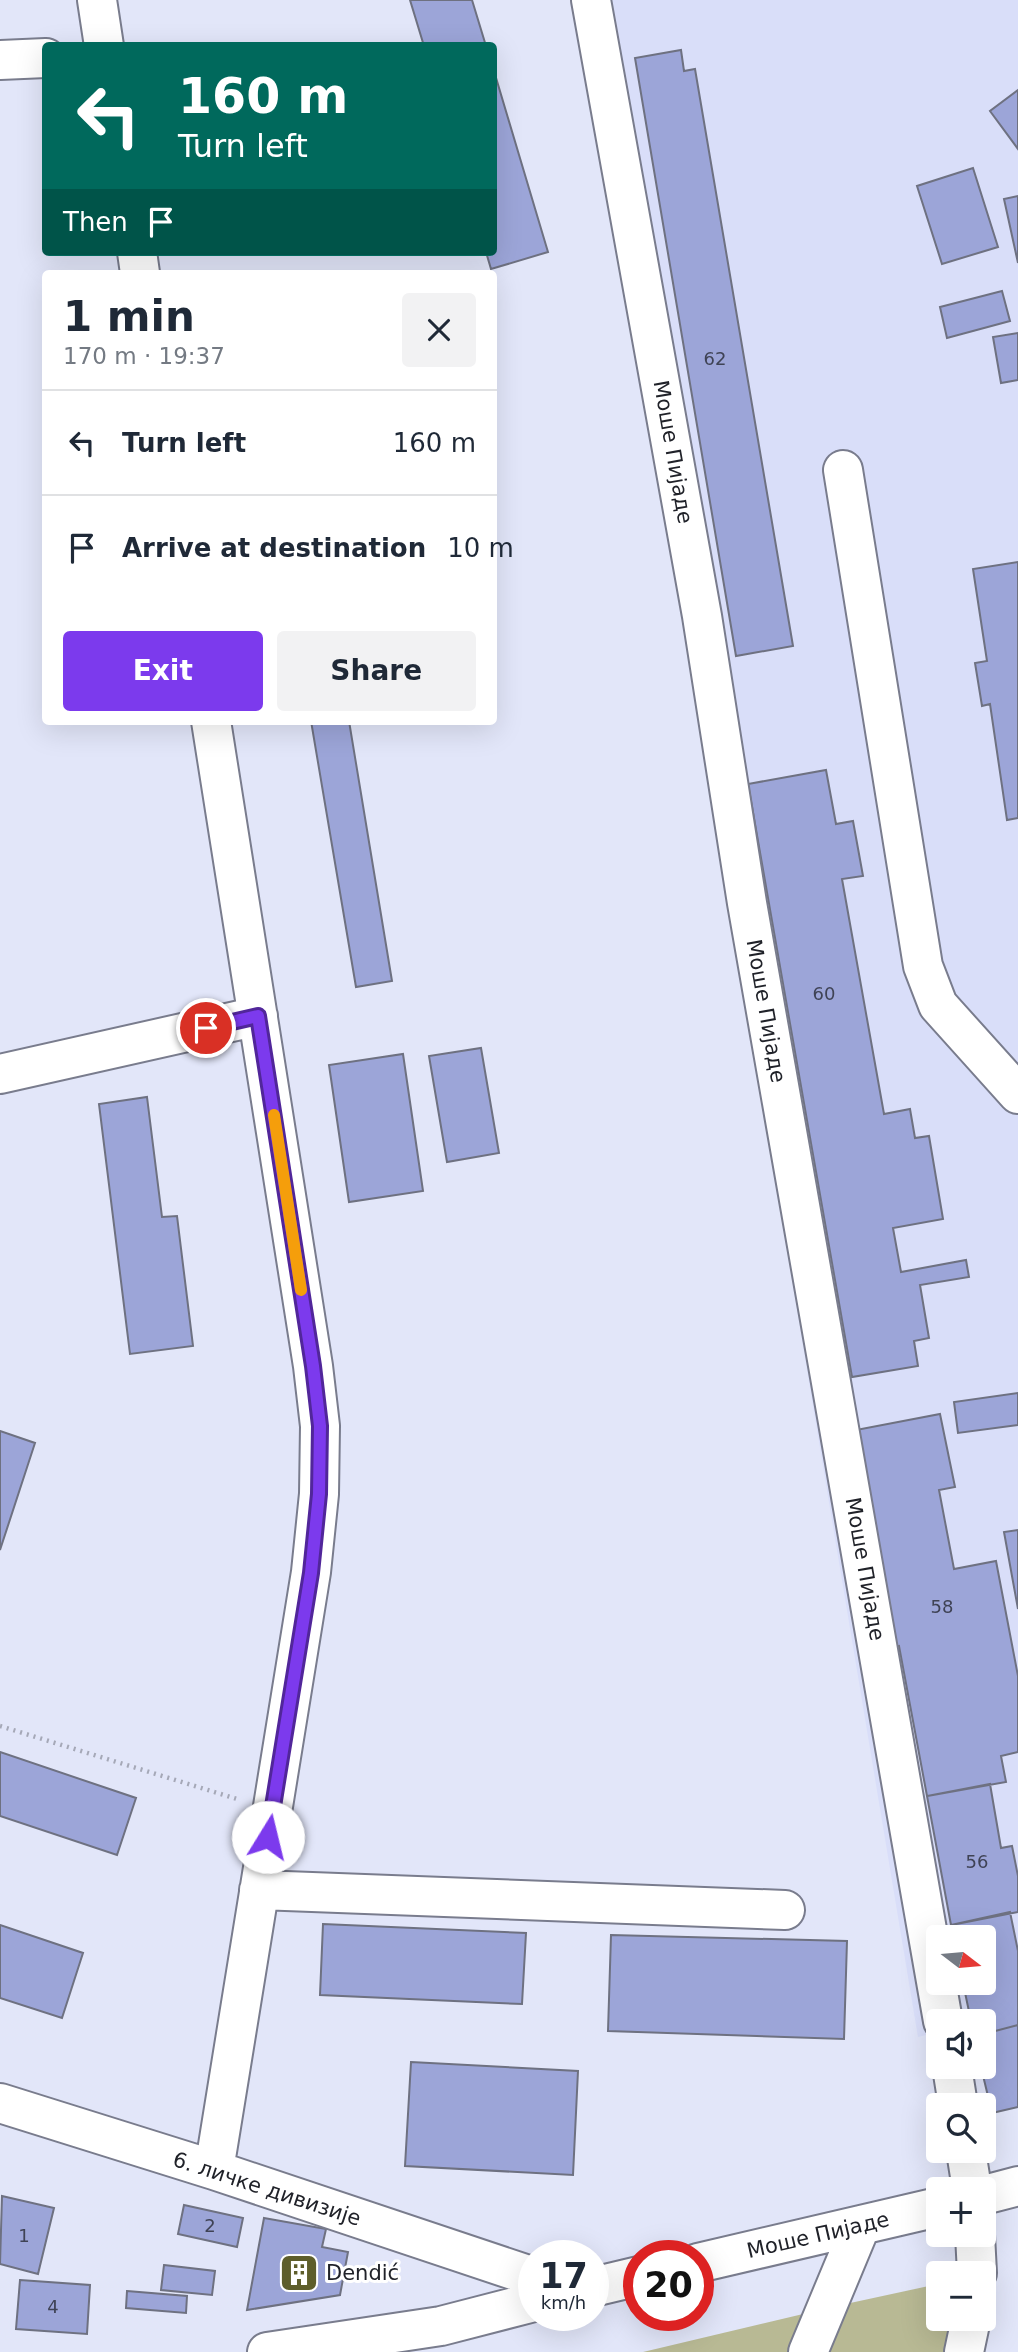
<!DOCTYPE html>
<html lang="en">
<head>
<meta charset="utf-8">
<style>
	body { margin:0; font-family:"DejaVu Sans",sans-serif; background:#f2f2f3; color:#1f2937; height:100vh; display:flex; flex-direction:column; font-size:26px; white-space:nowrap }
	* { box-sizing:border-box; margin:0 }
	p { font-size:23px; color:#747a83 }
	.icon { flex:none; width:38px; height:38px; fill:none; stroke:currentColor; stroke-width:2; stroke-linecap:round; stroke-linejoin:round }
	.map { position:relative; flex:1; overflow:hidden }
	.details { position:absolute; left:42px; top:270px; width:455px; height:455px; display:flex; flex-direction:column; background:#fff; border-radius:7px; box-shadow:0 7px 28px #0002 }
	.details>* { flex:none }
	.guide { position:absolute; left:42px; top:42px; width:455px; height:214px; border-radius:7px; box-shadow:0 7px 28px #0002; background:#00695c; color:#fff; overflow:hidden }
	.needle { width:46px; rotate:106deg }
	.buttons { position:absolute; left:926px; top:1925px; display:grid; gap:14px }
	.buttons a { display:grid; place-items:center; width:70px; height:70px; border-radius:7px; background:#fff; box-shadow:0 7px 28px #0002; font-size:35px }
	.speed { position:absolute; left:518px; top:2240px; display:flex; gap:14px; font-size:35px; font-weight:700; text-align:center }
	.speed>* { display:grid; place-content:center; width:91px; height:91px; border-radius:50%; background:#fff; box-shadow:0 7px 28px #0002; line-height:1 }
	.speed small { font-size:18px; font-weight:400 }
	.speed .limit { border:10px solid #d22; background:#fff; color:#111 }
	.pin { position:absolute; display:grid; place-items:center; width:60px; height:60px; color:#fff; margin:-30px; border:4px solid #fff; border-radius:50%; box-shadow:0 2px 7px #0007 }
	.me { position:absolute; width:77px; margin:-38px; rotate:9deg; stroke-linejoin:round; filter:drop-shadow(0 0 5px #0008) }
	.turn { display:flex; align-items:center; gap:24px; height:147px; padding:0 21px; font-size:32px }
	.turn .icon { width:91px; height:91px; stroke-width:2.5 }
	.turn b { display:block; font-size:49px; line-height:60px }
	.then { display:flex; align-items:center; height:66px; padding:0 21px; background:#0003; gap:14px; font-size:26px }
	.round { display:grid; place-items:center; flex:none; width:74px; height:74px; border-radius:7px; background:#f2f2f3 }
	.head { display:flex; align-items:center; justify-content:space-between; height:119px; padding:0 21px }
	h1 { font-size:42px; font-weight:700; line-height:52px }
	.button { display:flex; gap:14px; margin-top:auto; padding:14px 21px }
	.button a { flex:1; height:80px; border-radius:7px; background:#7c3aed; color:#fff; font-size:28px; font-weight:700; line-height:80px; text-align:center }
	.button a+a { background:#f2f2f3; color:#1f2937 }
	ul { padding:0; list-style:none }
	li { display:flex; align-items:center; gap:21px; height:105px; padding:0 21px; border-top:2px solid #e0e1e3 }
	li div { flex:1 }
	li b { display:block; font-size:26px }
	li em { font-style:normal }
	.map>svg:first-child { display:block }
	.built { fill:#d9def9; fill-rule:evenodd }
	.green { fill:#b8b994 }
	.building { fill:#9ca5d8; stroke:#6e7181; stroke-width:2 }
	.lines { fill:none; stroke-linecap:round; stroke-linejoin:round }
	.minor-casing { stroke:#797c8d; stroke-width:42 }
	.path { stroke:#a5a8b7; stroke-width:4.5; stroke-dasharray:2 5; stroke-linecap:butt }
	.minor { stroke:#fff; stroke-width:38 }
	.route-casing { stroke:#51269a; stroke-width:18 }
	.route { stroke:#7c3aed; stroke-width:12 }
	.slow { stroke:#f59e0b; stroke-width:12 }
	.labels { text-anchor:middle; stroke-width:6; stroke-linejoin:round; paint-order:stroke }
	.number-label { font-size:18px; fill:#3f4355 }
	.street-label { font-size:21px; fill:#202229; stroke:#fff }
	.poi-label { font-size:21px; fill:#202229; stroke:#fff; text-anchor:start }
</style>
</head>
<body>
<div class="map">
<svg width="1018" height="2352" viewBox="0 0 1018 2352">
	<rect width="100%" height="100%" fill="#e2e6f9"/>
	<path class="built" d="M579,0h439v2011l-40,10h-40v11l-20,5zM938,1937h46v46h-46z"/>
	<path class="green" d="M938,2284v35h33l-7,33h-321l198,-47z"/>
	<path class="building" d="M410,0h62l14,46h-62z
		M681,50l3,21 11,-2 98,577 -57,10 -101,-598z
		M494,71l54,181 -57,17 -5,-17h8z
		M1018,90v59l-28,-38z
		M973,168l25,79 -56,17 -25,-78z
		M1018,196v67l-14,-64z
		M1002,291l8,30 -63,17 -7,-31z
		M1018,333v47l-17,3 -8,-46z
		M1018,562v256l-11,2 -17,-116 -8,2 -7,-43 12,-2 -14,-92z
		M311,721h38l43,260 -36,6z
		M826,770l10,54 17,-3 10,55 -21,3 42,235 26,-5 5,29 14,-2 14,83 -50,9 8,44 65,-12 3,17 -49,8 9,53 -15,3 4,25 -66,11 -104,-593z
		M481,1048l18,105 -52,9 -18,-106z
		M403,1054l20,137 -74,11 -20,-137z
		M147,1097l15,120 15,-1 16,130 -63,8 -31,-250z
		M1018,1393v32l-60,8 -4,-31z
		M940,1414l15,73 -16,3 15,79 42,-8 22,115v76l-17,4 5,26 -79,14 -28,-150 -12,3 -31,-219z
		M0,1431l35,12 -35,107z
		M1018,1530v79l-14,-77z
		M0,1752l136,46 -19,57 -117,-39z
		M990,1784l11,64 11,-2 6,30v36l-67,13 -24,-129z
		M1010,1912l8,39v74l-34,9v-13h-13l-8,-38h21v-46h-30l-3,-12z
		M323,1924l203,9 -4,71 -202,-9z
		M0,1925l83,28 -21,65 -62,-20z
		M611,1935l236,6 -3,98 -236,-8z
		M1018,2025v82l-26,6 -11,-46h3v-33z
		M411,2062l167,9 -5,104 -168,-9z
		M2,2196l52,12 -16,66 -38,-10z
		M184,2205l59,13 -6,29 -59,-13z
		M264,2218l62,11 -4,18 26,5 -8,43 -93,15z
		M164,2265l51,6 -3,24 -51,-5z
		M20,2280l70,5 -3,49 -71,-5z
		M127,2291l60,5 -1,17 -60,-5z"/>
	<g class="lines">
		<g class="minor-casing">
			<path id="minor" d="M97,0l7,46
				M591,0l111,616 45,287 196,1118
				M0,60l46,-2
				M137,252l3,21
				M843,470l80,496 15,39 80,89
				M211,721l102,645 7,60 -1,68 -8,78 -97,598
				M0,1074l258,-58
				M259,1890l526,20
				M952,2067l6,38
				M0,2103l214,67 320,107
				M966,2151l6,38
				M984,2195l34,-9
				M975,2235l2,38
				M698,2263l240,-56
				M593,2287l46,-11
				M267,2352l174,-26 93,-24
				M808,2352l53,-127
				M964,2352l7,-33"/>
		</g>
		<path class="path" d="M0,1726l237,73"/>
		<use href="#minor" class="minor"/>
	</g>
	<g class="lines">
		<g class="route-casing">
			<path id="route" d="M206,1028l52,-12 55,350 7,60 -1,68 -8,79 -43,264"/>
		</g>
		<use href="#route" class="route"/>
		<path class="slow" d="M274,1115l27,175"/>
	</g>
	<defs>
		<g id="building-square" transform="scale(2.0125)"><rect x="-9" y="-9" width="18" height="18" rx="4" fill="#5e5e2b" stroke="#fff"/><path d="M-4-6H4V6H1V3H-1V6H-4ZM-2.5-4.3h1.7v1.8h-1.7ZM.8-4.3h1.7v1.8H.8ZM-2.5-1h1.7V.8h-1.7ZM.8-1h1.7V.8H.8Z" fill="#fff"/></g>
	</defs>
	<g fill-rule="evenodd">
		<use href="#building-square" x="299" y="2273"/>
	</g>
	<g class="labels">
		<g class="number-label">
			<text x="715" y="365">62</text>
			<text x="824" y="1000">60</text>
			<text x="942" y="1613">58</text>
			<text x="977" y="1868">56</text>
			<text x="210" y="2232">2</text>
			<text x="24" y="2242">1</text>
			<text x="53" y="2313">4</text>
		</g>
		<g class="street-label">
			<text transform="translate(673 452) rotate(80)" y="7">Моше Пијаде</text>
			<text transform="translate(766 1011) rotate(80)" y="7">Моше Пијаде</text>
			<text transform="translate(865 1569) rotate(80)" y="7">Моше Пијаде</text>
			<text transform="translate(267 2189) rotate(18)" y="7">6. личке дивизије</text>
			<text transform="translate(818 2235) rotate(-13)" y="7">Моше Пијаде</text>
		</g>
		<g class="poi-label">
			<text x="326" y="2280">Dendić</text>
		</g>
	</g>
</svg>
<div class="buttons">
<a><svg class="needle" viewBox="-14 -14 28 28"><path d="M0-13l5 13h-10z" fill="#e53935"/><path d="M0 13l5-13h-10z" fill="#747a83"/></svg></a>
<a><svg class="icon" aria-label="sound" viewBox="0 0 24 24"><path d="M4 9h4l5-4v14l-5-4H4zM17 9q2 3 0 6"/></svg></a>
<a><svg class="icon" aria-label="search" viewBox="0 0 24 24"><circle cx="10" cy="10" r="6"/><path d="M15 15l6 6"/></svg></a>
<a>+</a>
<a>−</a>
</div>
<div class="speed"><div>17<small>km/h</small></div><div class="limit">20</div></div>
<div class="pin" style="left:206px;top:1028px;background:#d93025"><svg class="icon" aria-label="arrive" viewBox="0 0 24 24"><path d="M6 21V4h12l-3 4 3 4H6"/></svg></div>
<svg class="me" style="left:268px;top:1837px" viewBox="-20 -20 40 40"><circle r="19" fill="#fff"/><path d="M0-13L10 11 0 6-10 11z" fill="#7c3aed"/></svg>
<div class="guide">
<div class="turn"><svg class="icon" aria-label="left" viewBox="0 0 24 24"><path d="M17 20v-9H6M10 6l-5 5 5 5"/></svg><div><b>160 m</b>Turn left</div></div>
<div class="then">Then<svg class="icon" aria-label="arrive" viewBox="0 0 24 24"><path d="M6 21V4h12l-3 4 3 4H6"/></svg></div>
</div>
<section class="details">
<div class="head"><div><h1>1 min</h1><p>170 m · 19:37</p></div><a class="round"><svg class="icon" aria-label="close" viewBox="0 0 24 24"><path d="M6 6l12 12M18 6L6 18"/></svg></a></div>
<ul>
<li><svg class="icon" aria-label="left" viewBox="0 0 24 24"><path d="M17 20v-9H6M10 6l-5 5 5 5"/></svg><div><b>Turn left</b></div><em>160 m</em></li>
<li><svg class="icon" aria-label="arrive" viewBox="0 0 24 24"><path d="M6 21V4h12l-3 4 3 4H6"/></svg><div><b>Arrive at destination</b></div><em>10 m</em></li>
</ul>
<div class="button"><a>Exit</a><a>Share</a></div>
</section>
</div>
</body>
</html>
